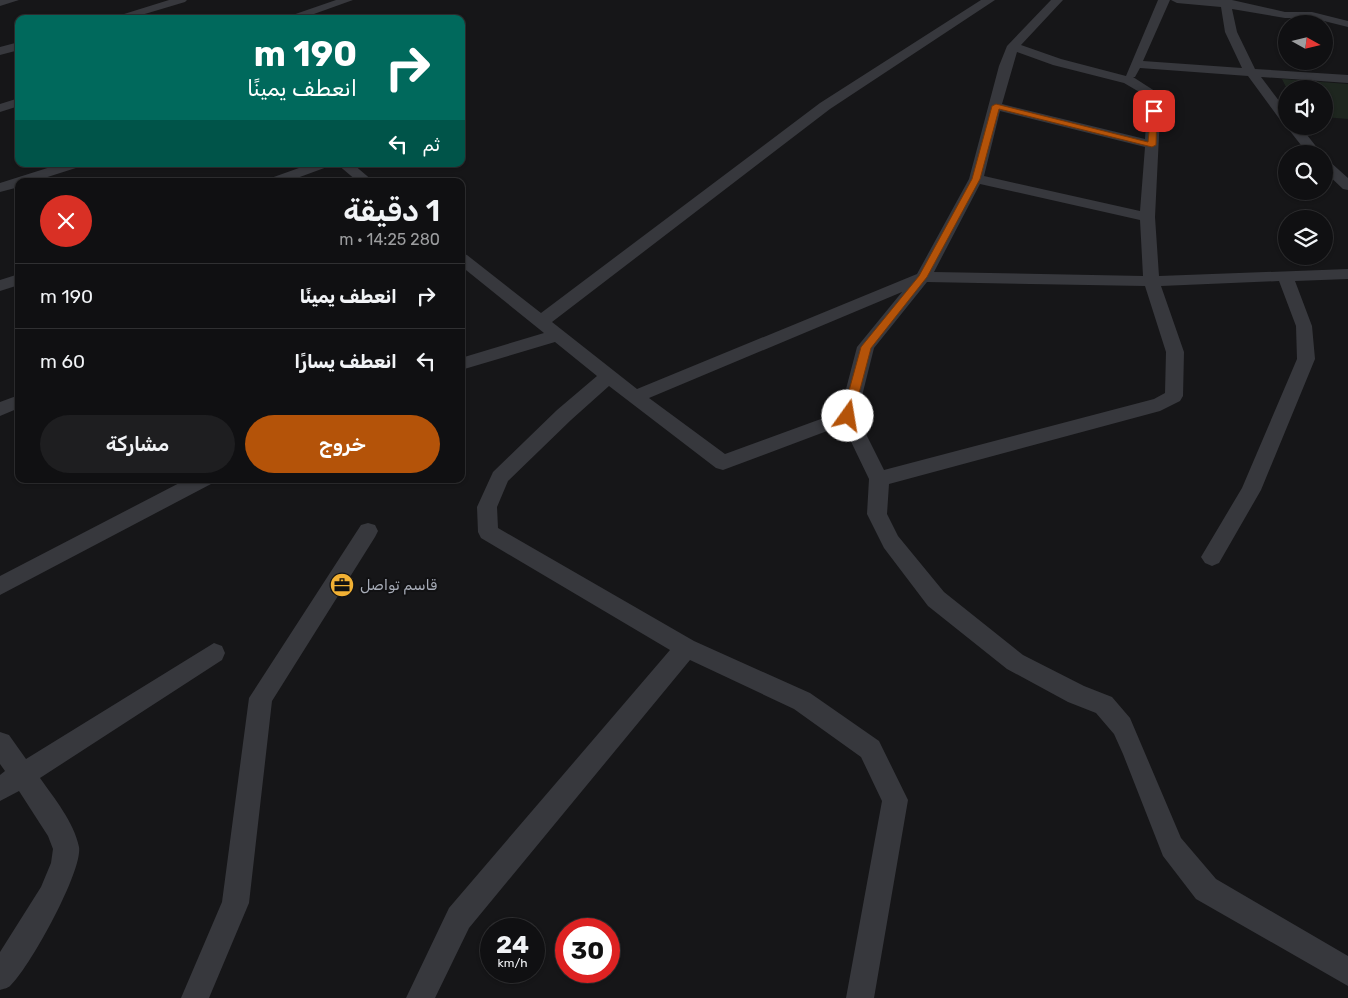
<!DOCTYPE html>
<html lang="ar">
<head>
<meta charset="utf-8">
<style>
	body { margin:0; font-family:Rubik,"Noto Naskh Arabic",sans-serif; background:#1e1e20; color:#f1f3f6; direction:rtl; height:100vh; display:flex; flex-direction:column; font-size:19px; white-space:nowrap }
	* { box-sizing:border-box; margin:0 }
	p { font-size:16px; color:#9c9d9f }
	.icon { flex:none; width:28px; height:28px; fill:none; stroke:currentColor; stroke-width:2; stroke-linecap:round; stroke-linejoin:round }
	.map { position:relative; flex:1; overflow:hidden; direction:ltr }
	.sheet { position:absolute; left:15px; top:178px; width:450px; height:305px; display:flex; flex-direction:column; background:#101012; border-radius:10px; box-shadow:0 1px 4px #0004,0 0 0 1px #303032; direction:rtl }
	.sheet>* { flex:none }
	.hud { position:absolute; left:15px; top:15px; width:450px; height:152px; border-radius:10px; box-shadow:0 1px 4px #0004,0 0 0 1px #303032; direction:rtl; background:#00695c; color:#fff; overflow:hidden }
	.needle { width:32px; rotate:98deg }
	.controls { position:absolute; left:1278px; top:15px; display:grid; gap:10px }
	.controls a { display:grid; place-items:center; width:55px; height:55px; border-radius:50%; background:#101012; box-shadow:0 1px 4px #0004,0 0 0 1px #303032; font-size:25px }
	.speed { position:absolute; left:480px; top:918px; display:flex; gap:10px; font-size:25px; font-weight:700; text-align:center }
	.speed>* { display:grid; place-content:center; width:65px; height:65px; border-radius:50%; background:#101012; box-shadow:0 1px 4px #0004,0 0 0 1px #303032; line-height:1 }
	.speed small { font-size:12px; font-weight:400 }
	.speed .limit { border:8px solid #d22; background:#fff; color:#111 }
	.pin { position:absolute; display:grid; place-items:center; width:42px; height:42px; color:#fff; margin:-21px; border-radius:10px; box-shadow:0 2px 8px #0006 }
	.me { position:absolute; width:55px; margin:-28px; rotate:13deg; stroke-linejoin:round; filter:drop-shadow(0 0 4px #0008) }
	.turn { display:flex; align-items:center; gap:18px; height:105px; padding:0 25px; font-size:22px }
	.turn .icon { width:65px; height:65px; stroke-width:2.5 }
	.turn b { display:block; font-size:35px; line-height:42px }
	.then { display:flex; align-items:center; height:48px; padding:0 25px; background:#0003; gap:10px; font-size:19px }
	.round { display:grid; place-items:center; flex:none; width:52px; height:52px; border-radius:26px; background:#1e1e20 }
	.overview { display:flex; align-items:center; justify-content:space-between; height:85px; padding:0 25px }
	h1 { font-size:30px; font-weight:600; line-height:38px }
	.action { display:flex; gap:10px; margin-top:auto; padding:10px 25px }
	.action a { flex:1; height:58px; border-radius:30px; background:#b45309; color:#fff; font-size:20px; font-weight:600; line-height:58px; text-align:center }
	.action a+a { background:#1e1e20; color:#f1f3f6 }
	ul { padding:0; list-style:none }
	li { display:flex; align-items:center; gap:15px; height:65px; padding:0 25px; border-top:1px solid #303032 }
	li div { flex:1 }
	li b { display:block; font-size:19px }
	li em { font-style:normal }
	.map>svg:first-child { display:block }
	.green { fill:#1e261f }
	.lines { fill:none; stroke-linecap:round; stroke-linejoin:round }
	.minor { fill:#37383d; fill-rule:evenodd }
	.route { fill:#b45309; stroke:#753606 }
	.labels { text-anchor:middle; stroke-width:4; stroke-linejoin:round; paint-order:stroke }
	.poi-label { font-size:15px; fill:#a8adb8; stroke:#111113; text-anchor:start }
</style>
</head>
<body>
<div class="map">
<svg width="1348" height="998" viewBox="0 0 1348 998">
	<rect width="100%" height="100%" fill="#161618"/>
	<path class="green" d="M1282,79l66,5v35l-24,-2v-28h-37z"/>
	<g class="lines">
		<path class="minor" d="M0,0h19l-19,6z
			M169,0h18l-2,2 -57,17h-20z
			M336,0h17l-53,19h-19z
			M981,0h14l-165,109 -278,213 85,67 280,-115 52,-95 30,-113 8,-20 44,-46h12l-42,45 40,14 65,17 32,-76h12l-27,61 99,7 -17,-36 -4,-25 -44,-4 -6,-3h61l53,12h27l36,9v6l-36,-9h-27l-53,-9 5,23 18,37 93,6v8l-87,-6 25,33v12l-5,-1 -33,-45 -108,-8 -5,9h-2l28,18 -6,122 4,59 189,-7v10l-53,2 17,45 3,33 -54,131 -42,73 -7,3 -7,-3 -4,-6 41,-69 55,-129 -1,-33 -17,-45 -118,5 23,66 -1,44 -3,5 -20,10 -271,73 -2,30 11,22 46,56 79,63 61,31 28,11 18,21 51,120 35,41 132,77v30l-152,-87 -33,-43 -40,-102 -9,-20 -18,-21 -28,-11 -61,-33 -79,-63 -44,-58 -17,-34 2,-35 -26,-54 -120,45 -7,-2 -107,-82 -38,34 -63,61 -11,26 1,21 196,113 116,52 69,48 29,59 -34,198h-28l36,-197 -21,-44 -67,-48 -104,-49 -221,268 -34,70h-29l43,-90 221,-258 -189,-112 -3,-6 -1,-25 16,-35 64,-62 40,-34 -42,-34 -94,28v-12l83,-25 -83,-67v-13l6,2 74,58 279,-210zM1017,52l36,13 71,18 24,14 -3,42 -143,-35zM1000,111l145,36 -5,64 -156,-35zM980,184l160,36 3,56 -209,-4zM927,282l218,4 21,66 -1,41 -11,6 -270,71 -27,-54 17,-68zM902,292l-45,55 -17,65 -115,42 -76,-56z
			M19,42v8l-19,5v-8z
			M19,98v8l-19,6v-8z
			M1286,126h14l22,28h-14z
			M1324,160l5,1 19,17v12l-5,-1 -19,-18z
			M60,164h21l-2,3 -44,14h-16v6l-19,5v-9z
			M310,164h19l-2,3 -38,14h-20l2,-3z
			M337,164h16l20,17h-16z
			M19,274v11l-19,6v-11z
			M19,395v13l-19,8v-14z
			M187,479h27l-3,5 -211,111v-19z
			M368,523l7,2 3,6 -3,6 -103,164 -23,202 -40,95h-28l41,-96 27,-204 112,-173z
			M214,643l8,3 3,7 -3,7 -182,118c14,20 34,44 39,69 4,24 -50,122 -69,139 -2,2 -7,3 -10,4v-38l41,-65 10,-24 2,-14 -5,-13 -29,-45 -19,10v-26l5,-4 -5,-7v-32l9,3 17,24z"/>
	</g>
	<path class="route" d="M996,104l152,38 3,-31 6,-1 -1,35 -4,2 -153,-38 -19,70 -53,98 -56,71 -18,68 -5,4 -4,-1 -2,-3 19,-69 58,-71 53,-97 20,-73z"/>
	<defs>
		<g id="office-disc" transform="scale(1.25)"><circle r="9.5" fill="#f2b134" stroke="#111113"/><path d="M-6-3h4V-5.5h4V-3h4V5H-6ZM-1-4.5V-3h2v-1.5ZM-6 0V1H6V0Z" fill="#111"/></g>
	</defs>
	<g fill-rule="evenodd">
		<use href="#office-disc" x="342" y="585"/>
	</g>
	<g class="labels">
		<g class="poi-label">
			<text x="360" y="590">قاسم تواصل</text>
		</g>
	</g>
</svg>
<div class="controls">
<a><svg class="needle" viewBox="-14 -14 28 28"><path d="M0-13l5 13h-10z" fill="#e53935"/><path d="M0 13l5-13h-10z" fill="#9c9d9f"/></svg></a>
<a><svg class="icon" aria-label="sound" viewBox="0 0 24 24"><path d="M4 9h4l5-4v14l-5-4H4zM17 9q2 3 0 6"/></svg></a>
<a><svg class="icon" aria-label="search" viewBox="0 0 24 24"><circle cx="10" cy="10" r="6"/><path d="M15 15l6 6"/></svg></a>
<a><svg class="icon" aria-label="layers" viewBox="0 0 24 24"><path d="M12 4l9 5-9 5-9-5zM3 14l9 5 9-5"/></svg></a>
</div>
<div class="speed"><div>24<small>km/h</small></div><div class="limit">30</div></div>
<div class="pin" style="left:1154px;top:111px;background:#d93025"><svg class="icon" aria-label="arrive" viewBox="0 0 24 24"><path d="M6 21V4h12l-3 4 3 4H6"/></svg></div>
<svg class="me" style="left:848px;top:416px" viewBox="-20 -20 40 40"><circle r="19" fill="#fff"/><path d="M0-13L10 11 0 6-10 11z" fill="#b45309"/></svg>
<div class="hud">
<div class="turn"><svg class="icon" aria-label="right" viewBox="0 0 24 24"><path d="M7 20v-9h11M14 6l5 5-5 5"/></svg><div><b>190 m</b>انعطف يمينًا</div></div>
<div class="then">ثم<svg class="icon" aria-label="left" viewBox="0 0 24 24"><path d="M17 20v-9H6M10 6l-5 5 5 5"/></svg></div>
</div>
<section class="sheet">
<div class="overview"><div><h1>1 دقيقة</h1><p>280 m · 14:25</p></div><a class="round" style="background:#d93025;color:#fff"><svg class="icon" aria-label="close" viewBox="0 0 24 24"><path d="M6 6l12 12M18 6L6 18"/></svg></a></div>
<ul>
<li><svg class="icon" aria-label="right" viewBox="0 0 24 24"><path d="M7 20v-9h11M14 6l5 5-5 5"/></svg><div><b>انعطف يمينًا</b></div><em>190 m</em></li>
<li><svg class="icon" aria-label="left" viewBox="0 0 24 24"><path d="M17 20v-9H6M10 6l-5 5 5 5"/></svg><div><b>انعطف يسارًا</b></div><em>60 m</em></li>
</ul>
<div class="action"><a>خروج</a><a>مشاركة</a></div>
</section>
</div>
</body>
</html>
